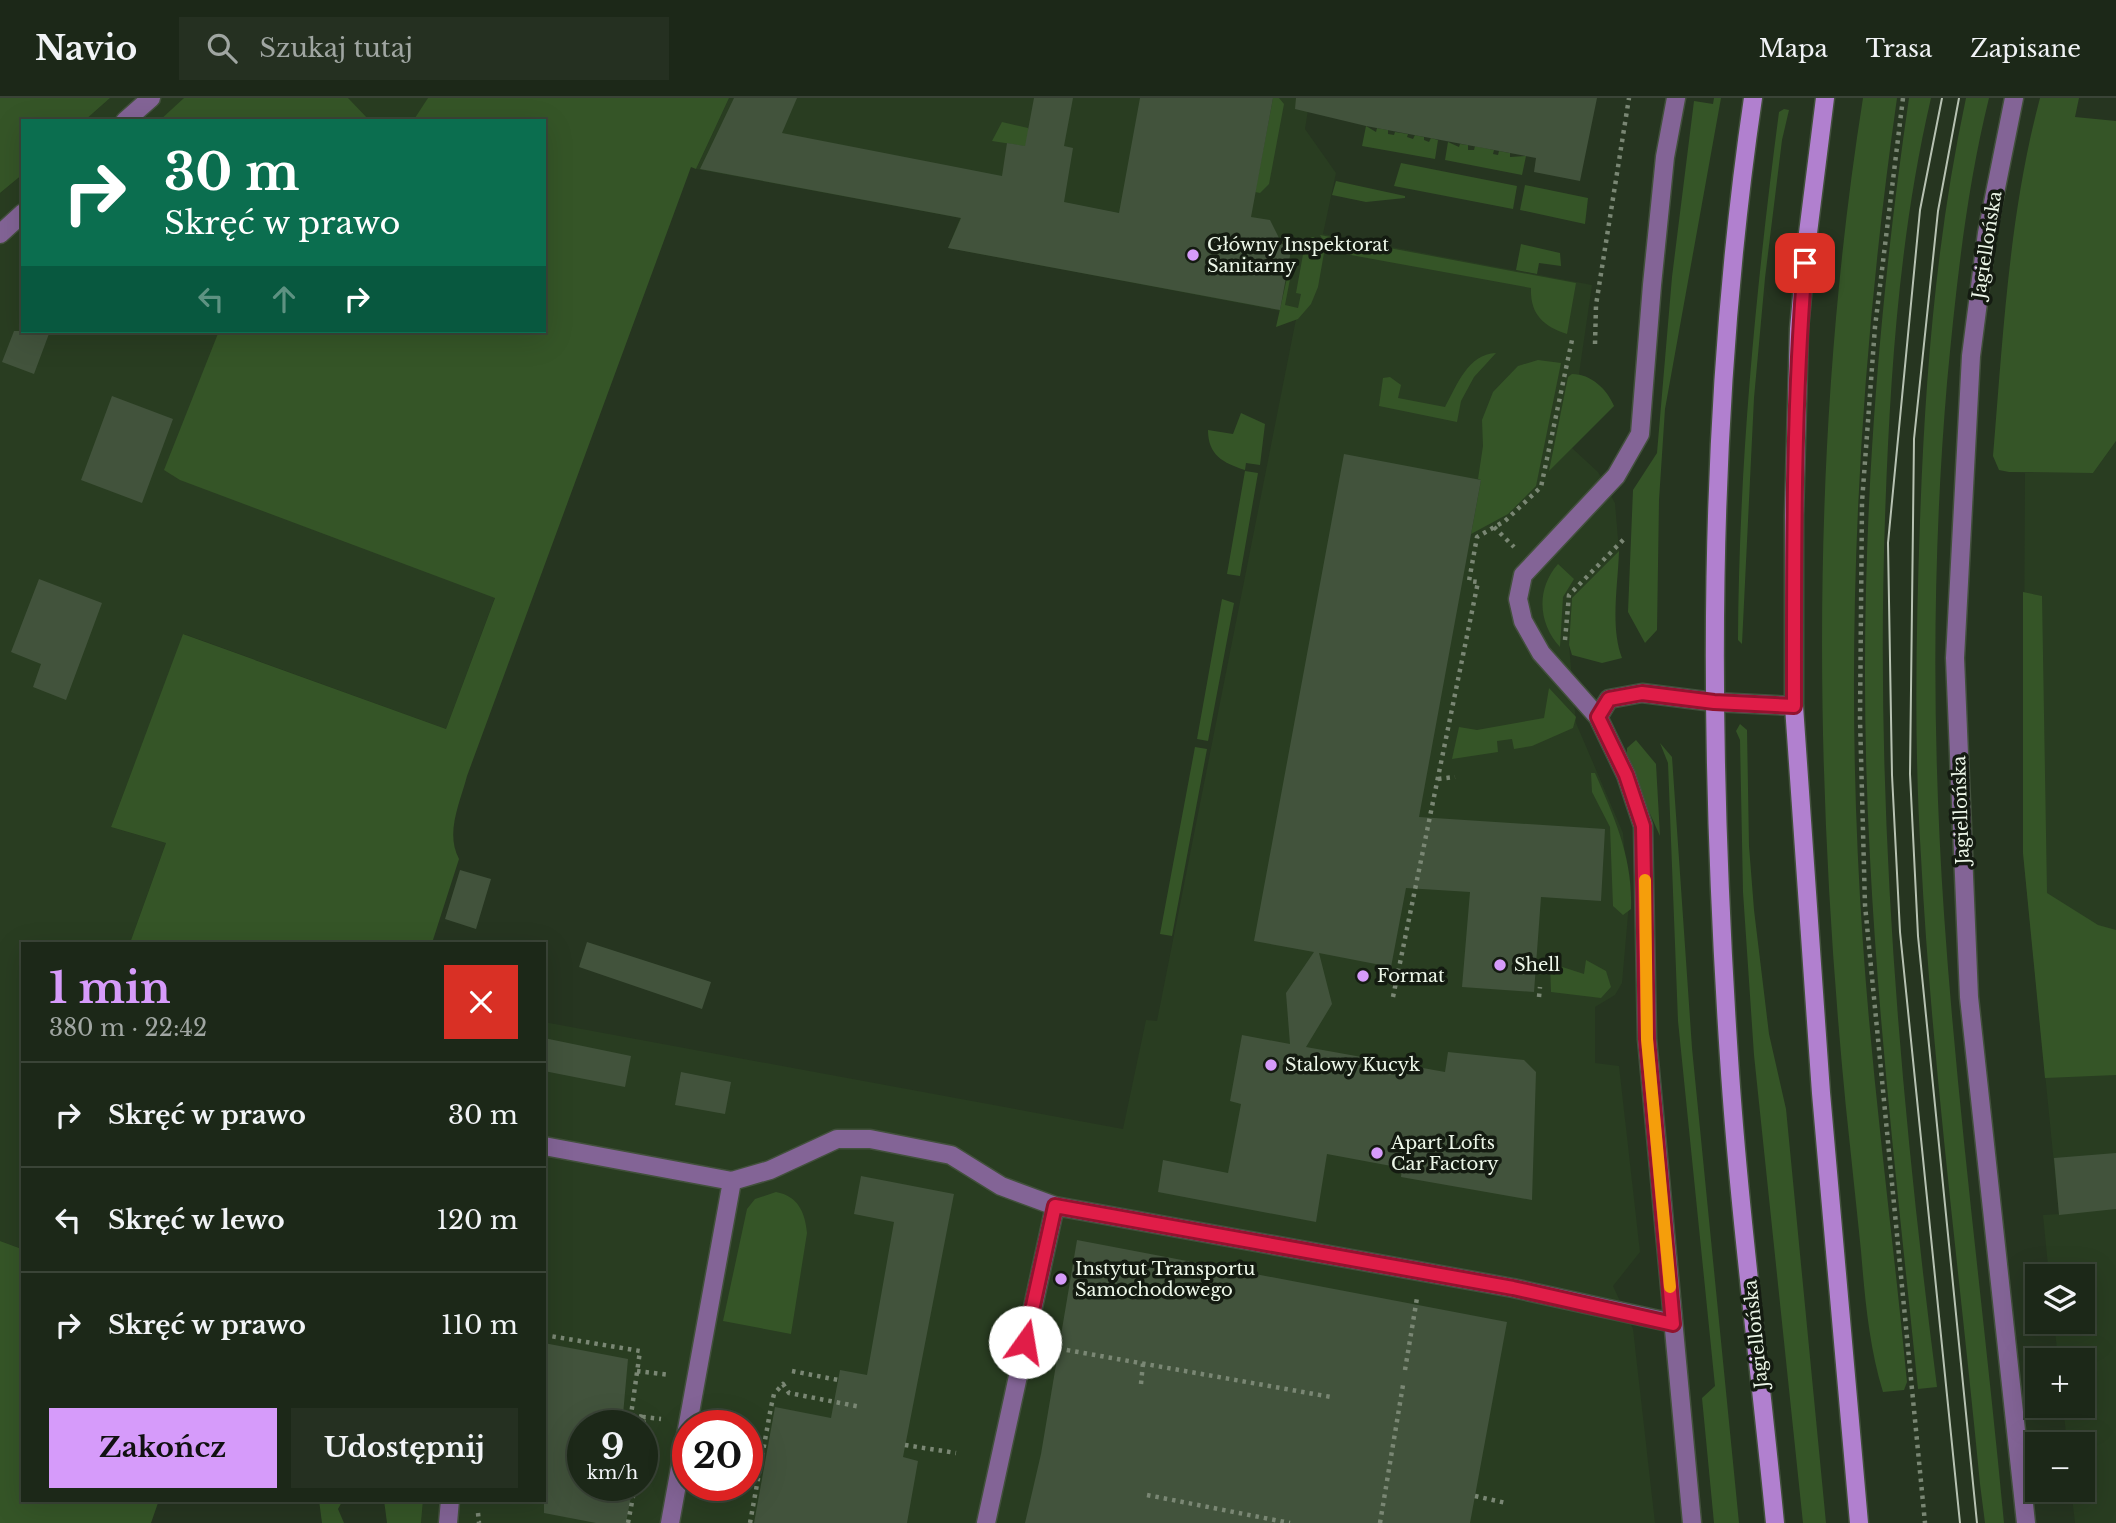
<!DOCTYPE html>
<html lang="pl">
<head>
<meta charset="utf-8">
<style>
	body { margin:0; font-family:"Libre Baskerville",serif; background:#253021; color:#f1f3f6; height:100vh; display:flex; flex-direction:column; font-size:26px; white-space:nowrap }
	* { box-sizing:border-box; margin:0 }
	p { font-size:23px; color:#a0a6a2 }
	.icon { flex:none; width:38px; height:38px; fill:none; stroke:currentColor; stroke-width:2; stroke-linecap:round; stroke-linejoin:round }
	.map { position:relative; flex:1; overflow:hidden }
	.panel { position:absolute; left:21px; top:844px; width:525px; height:560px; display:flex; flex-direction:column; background:#1c2818; border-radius:0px; box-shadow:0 7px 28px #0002,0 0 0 2px #3a4437 }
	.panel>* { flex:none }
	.hud { position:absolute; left:21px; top:21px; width:525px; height:214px; border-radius:0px; box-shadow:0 7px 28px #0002,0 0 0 2px #3a4437; background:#0b6e4f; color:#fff; overflow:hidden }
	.controls { position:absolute; left:2025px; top:1166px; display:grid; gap:14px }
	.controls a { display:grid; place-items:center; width:70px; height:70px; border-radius:0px; background:#1c2818; box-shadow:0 7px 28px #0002,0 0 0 2px #3a4437; font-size:35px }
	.speed { position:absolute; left:567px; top:1312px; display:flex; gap:14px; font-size:35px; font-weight:700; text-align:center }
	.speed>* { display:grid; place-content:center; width:91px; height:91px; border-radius:50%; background:#1c2818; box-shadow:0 7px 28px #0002,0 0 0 2px #3a4437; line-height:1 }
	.speed small { font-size:18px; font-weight:400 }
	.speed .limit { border:10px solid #d22; background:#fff; color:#111 }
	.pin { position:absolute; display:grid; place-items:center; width:60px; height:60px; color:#fff; margin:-30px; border-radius:14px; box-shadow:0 4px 10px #0006 }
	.me { position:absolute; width:77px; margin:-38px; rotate:13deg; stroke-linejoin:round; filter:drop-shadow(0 0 5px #0008) }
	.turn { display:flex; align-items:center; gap:24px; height:147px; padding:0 28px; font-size:32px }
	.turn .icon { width:91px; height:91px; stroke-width:2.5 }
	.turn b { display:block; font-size:49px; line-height:60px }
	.lanes { display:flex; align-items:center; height:66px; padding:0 28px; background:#0003; justify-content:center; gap:35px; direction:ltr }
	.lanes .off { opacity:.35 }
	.round { display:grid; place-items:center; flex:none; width:74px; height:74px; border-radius:0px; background:#253021 }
	.summary { display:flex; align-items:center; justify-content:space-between; height:119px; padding:0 28px }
	h1 { font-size:42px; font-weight:800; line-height:52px; color:#d69bfa }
	.primary-button { display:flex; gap:14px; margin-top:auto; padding:14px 28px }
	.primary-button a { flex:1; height:80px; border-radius:0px; background:#d69bfa; color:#111; font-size:28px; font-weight:800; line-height:80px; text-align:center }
	.primary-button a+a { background:#253021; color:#f1f3f6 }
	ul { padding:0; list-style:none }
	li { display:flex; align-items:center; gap:21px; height:105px; padding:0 28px; border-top:2px solid #3a4437 }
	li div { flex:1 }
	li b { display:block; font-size:26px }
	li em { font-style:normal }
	header { display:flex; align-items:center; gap:42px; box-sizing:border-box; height:98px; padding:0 35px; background:#1c2818; border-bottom:2px solid #3a4437 }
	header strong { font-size:33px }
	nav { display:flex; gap:38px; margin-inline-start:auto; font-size:24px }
	.search { width:490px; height:63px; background:#253021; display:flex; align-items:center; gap:18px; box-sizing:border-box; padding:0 24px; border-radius:0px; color:#a0a6a2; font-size:26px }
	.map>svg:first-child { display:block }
	.built { fill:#293d21; fill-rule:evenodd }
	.green { fill:#355527 }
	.building { fill:#42533c }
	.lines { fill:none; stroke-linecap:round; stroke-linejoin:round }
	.lane-casing { stroke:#42503c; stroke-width:21 }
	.street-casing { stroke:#42503c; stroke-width:21 }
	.secondary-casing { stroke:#42503c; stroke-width:21 }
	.path { stroke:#7a8774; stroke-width:4.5; stroke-dasharray:3.5 5; stroke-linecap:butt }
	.lane { stroke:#836496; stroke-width:18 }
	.street { stroke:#836496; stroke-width:18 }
	.secondary { stroke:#b180cf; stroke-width:18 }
	.tram { stroke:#b7c2b2; stroke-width:2 }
	.route-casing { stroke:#92132f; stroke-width:18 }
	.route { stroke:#e11d48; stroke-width:12 }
	.slow { stroke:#f59e0b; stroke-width:12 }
	.poi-dot { fill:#d69bfa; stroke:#141b11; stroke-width:2.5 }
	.labels { text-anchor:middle; stroke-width:7; stroke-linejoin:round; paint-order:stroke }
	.poi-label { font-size:18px; fill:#edf7e9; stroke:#141b11; text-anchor:start }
	.street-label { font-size:18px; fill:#edf7e9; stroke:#141b11 }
</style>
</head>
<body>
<header>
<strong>Navio</strong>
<div class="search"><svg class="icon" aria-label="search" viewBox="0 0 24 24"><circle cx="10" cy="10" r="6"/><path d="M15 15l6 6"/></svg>Szukaj tutaj</div>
<nav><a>Mapa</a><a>Trasa</a><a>Zapisane</a></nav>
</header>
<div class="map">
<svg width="2116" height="1425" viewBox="0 0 2116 1425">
	<rect width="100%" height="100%" fill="#263520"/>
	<path class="built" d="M110,0h571l-235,631 -262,-95 -73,193 55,16 -36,100h-107v296l-4,9 -19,-7v-1048l23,-19v157h521v-210h-460z
		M729,0h581l-5,31 31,44 -13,61 269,51 -13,89 24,14 11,18 -42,42 26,24 17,31 4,48 -47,47 -3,47 7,78 47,110 6,71 -7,79 -7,12 -20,12v56l24,3 21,186 -27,34 20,43 22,194h-1234l2,-23h121v-478l579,107 23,-109 11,1 140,-707 -349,-66 12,-30 -264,-49zM583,1328h59v60h-59zM688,1328h59v60h-59z
		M2116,343v1082h-41l-4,-34h11v-45h-15l-4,-39h19v-45h-24l-4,-39h28v-45h-33l-6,-61 16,-1 -36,-361 2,-380h68z"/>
	<path class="green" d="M0,0h110l-26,23h-61v53l-23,19z
		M184,0h164l22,23h-211z
		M428,0h301l-33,71 -5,-2 -224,609c-7,27 -22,57 -8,83l-27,84h-302l36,-100 -55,-16 72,-193 263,95 49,-131 -315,-118 -16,-10 55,-139h325v-210h-131z
		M1273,0h6l5,6 -15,80 -9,9 -5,-1z
		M1714,0h7l-56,311 -6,91 -2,130 -12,13 -17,-31 5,-122 24,-37 15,-176 22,-176 19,3z
		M1863,0h34c-40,281 -54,563 -34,846 10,146 30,292 44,438l-3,8 -21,2c-14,-46 -18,-93 -22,-141 -5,-48 -10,-96 -15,-143 -33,-337 -36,-675 17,-1010z
		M1909,0h22c-32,138 -41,278 -46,420 -10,291 15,581 52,869l-19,2c-18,-176 -39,-354 -48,-531 -14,-255 2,-508 39,-760z
		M1966,0h23c-23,93 -33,190 -42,285 -15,176 -15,354 -3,531 14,204 41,406 60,609h-19l-5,-39c-20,-209 -48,-418 -59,-627 -7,-112 -5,-224 -1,-336 5,-143 16,-282 46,-423z
		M2040,0h39l-4,19 41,4v320l-23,32 -84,-1 -10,-2 -6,-14c10,-119 16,-242 47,-358z
		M1784,11l5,1 -7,30 -17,138 -11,120 -12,246 -4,-4c1,-178 18,-353 41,-528z
		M1002,24l26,6 2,19 -38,-6z
		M1366,28l10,6 1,-4 11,2v4l6,1 1,-3 13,2 -1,3 6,2 2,-4 9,2v3l5,2 2,-4 7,2 -3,19 -73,-13z
		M1448,44l11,5 1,-3 8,1v5h6l1,-4 19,4 -1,4 5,1 1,-4 11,2v4l16,-1 -4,19 -77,-15z
		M1401,65l116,23 -4,23 -119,-23z
		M1336,83l69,15v2l-39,4 -34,-7z
		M1525,87l63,13 -3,26 -65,-14z
		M1320,137l256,48 -9,51c-24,-8 -37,-20 -36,-46l-202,-37z
		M1314,139l10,16 -6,34 -7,17 -13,15 -22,8 11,-49 3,1 -5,26 13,3 3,-14 -5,-1 10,-55z
		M1521,146l39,9 1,13 -22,-3 -2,11 -21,-4z
		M1496,255l-22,24 -13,24 -4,21 -78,-16 4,-28 7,-1 11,8 -3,13 47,9c12,-22 23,-53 51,-54z
		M1538,262l23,3 -25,123 -28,28 -37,20 10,-54 -3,-1 5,-33 -1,-26 11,-28 25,-26z
		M1572,276c19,0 35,15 42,32l-65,65 19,-94z
		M1241,315l24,11 -5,41 -14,-2 -1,7c-22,-7 -37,-15 -37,-40l25,4z
		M1245,373l13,2 -18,103 -13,-2z
		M1619,453c-1,34 -9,76 3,107l-20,5 -30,-8 -3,-10 3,-47z
		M1558,466l16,15 -11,18 -3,50c-22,-24 -24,-58 -2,-83z
		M2023,494l19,4 5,297 51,32 18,5v145l-71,3 -22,-225z
		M1222,501l12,4 -26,138 -11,-2z
		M1549,590l27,29 -3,11 -41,18 -18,3 -2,-10 -15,2 1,11 -46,7 7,-32 18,3 67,-12z
		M1740,626l7,6 2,116 5,64 15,124 17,75 40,414h-23l-49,-468 -11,-163 -3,-152 -4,-9z
		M1636,642l20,24 4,72 -33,-73v-15z
		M1660,645l12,14 20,291 47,475h-25l-12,-125 13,-12 -37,-365 -10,-258z
		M1195,649l12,2 -35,187 -12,-2z
		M1591,675h4c20,46 38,85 36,136l-8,6 -10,-9 -3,-79 -18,-35z
		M1586,862l20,11 5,16 -10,11 -50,-6 -1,-29 34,11z
		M776,1094c22,4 29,20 31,41l-16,101 -68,-13 24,-112 8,-10z
		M23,1141v261h136l-8,23h-151v-282l19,7z
		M319,1402h24l-5,9 6,14h-22z
		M384,1402h39l-2,23h-34z"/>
	<path class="building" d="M734,0h63l-15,35 220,43 5,-33 18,3 9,-48h39l-9,48 9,2 -9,54 55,11 21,-115h133l-22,119 19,3 12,24 10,1 -12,65 -332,-62 13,-30 -261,-49z
		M1296,0h301l-17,83 -46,-9 2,-14 -170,-32 -71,-17z
		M14,233h36l-16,43 -32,-12z
		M112,298l61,23 -31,84 -61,-23z
		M1344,356l137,26 -62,337 186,12 -4,72 -60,-4 -7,95 -72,-5 8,-95 -64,-4 -15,79 -72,-14 13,51 -26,43 139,25 3,-20 76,8 12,12 -4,128 -131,-23 1,-9 -75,-14 -11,68 -158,-30 5,-32 65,13 13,-69 -11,-3 12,-66 48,9 -4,-51 28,-41 -60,-11z
		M39,481l63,24 -36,97 -33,-13 8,-23 -30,-12z
		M460,772l31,9 -15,50 -31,-10z
		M587,844l124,40 -9,27 -123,-42z
		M544,940l87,18 -6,31 -81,-16z
		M681,974l50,10 -6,32 -50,-9z
		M2116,1055v56l-57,6 -5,-57z
		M861,1078l93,18 -51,263 15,4 -11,62h-153l21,-116 56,11 9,-48 27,5 27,-153 -40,-8z
		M1077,1142l430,82 -37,201h-445l16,-69z
		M544,1245l84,16 -6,67h-39v60h50l-7,37h-30l-52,-10z"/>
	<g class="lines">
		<g class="lane-casing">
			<path id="lane" d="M1676,0l-11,59 -13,128 -12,149 -24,42 -93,99 -5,24 5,22 18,32 57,64 28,58 17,51 4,213 45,484
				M125,23l26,-23
				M0,136l23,-21
				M1598,619l11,-18 33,-6 72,9 80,4
				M544,1048l188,35
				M448,1425l2,-23
				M670,1425l62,-342 38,-11 67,-31h33l81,16 50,31 54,20 458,82 160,35
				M986,1425l69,-317"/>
		</g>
		<g class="street-casing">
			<path id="street" d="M2014,0l-27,135 -16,123 -16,302 14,339 57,526"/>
		</g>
		<g class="secondary-casing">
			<path id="secondary" d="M1753,0c-47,318 -45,640 -24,960 10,155 31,310 46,465
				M1825,0l-18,143 -8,88 -5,187v190l27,387 38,430"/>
		</g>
		<path class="path" d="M1903,0l-28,229 -13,175 -2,217 5,186 60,618
			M1595,246l1,-39 33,-207
			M1494,429l20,20
			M1565,542l4,-45 56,-57
			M1438,681l17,-2
			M1393,899l85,-415 -9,-1 8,-44 28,-16 36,-34 31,-147
			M1539,899l1,-10
			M544,1237l96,16 -9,64 13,2 -2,31
			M1050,1249l281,50
			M1405,1272l12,-72
			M637,1273l33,4
			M792,1273l46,9
			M1141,1286l2,-21
			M639,1328l5,-9 17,2
			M905,1347l51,8
			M1147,1397l143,28
			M1475,1398l31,7
			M478,1415l1,10h4
			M628,1425l7,-37
			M750,1425l21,-116 3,-13 9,-10 6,9 72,14
			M1380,1425l23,-138"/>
		<use href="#lane" class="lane"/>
		<use href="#street" class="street"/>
		<use href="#secondary" class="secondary"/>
		<path class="tram" d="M1942,0l-22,112 -32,333 4,232 8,157 60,591
			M1959,0l-21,113 -24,228 -4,335 8,162 59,587"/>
	</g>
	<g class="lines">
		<g class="route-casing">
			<path id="route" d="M1025,1244l30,-136 458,82 160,36 -26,-285 -4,-213 -17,-51 -28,-58 11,-18 33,-6 72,9 80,4c0,-148 -1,-296 11,-443"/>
		</g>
		<use href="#route" class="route"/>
		<path class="slow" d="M1645,782l2,159 23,248"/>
	</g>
	<g class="poi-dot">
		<circle cx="1193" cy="157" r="7"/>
		<circle cx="1500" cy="867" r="7"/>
		<circle cx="1363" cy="878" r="7"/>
		<circle cx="1271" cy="967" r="7"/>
		<circle cx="1377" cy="1055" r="7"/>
		<circle cx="1061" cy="1181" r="7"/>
	</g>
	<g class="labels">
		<g class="poi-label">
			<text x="1207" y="153">Główny Inspektorat<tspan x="1207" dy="21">Sanitarny</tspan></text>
			<text x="1514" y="873">Shell</text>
			<text x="1377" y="884">Format</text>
			<text x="1285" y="973">Stalowy Kucyk</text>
			<text x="1391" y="1051">Apart Lofts<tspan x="1391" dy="21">Car Factory</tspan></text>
			<text x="1075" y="1177">Instytut Transportu<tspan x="1075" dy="21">Samochodowego</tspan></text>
		</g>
		<g class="street-label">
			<text transform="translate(1987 147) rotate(-81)" y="6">Jagiellońska</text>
			<text transform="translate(1961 712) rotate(-92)" y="6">Jagiellońska</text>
			<text transform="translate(1756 1236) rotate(-96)" y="6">Jagiellońska</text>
		</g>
	</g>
</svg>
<div class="controls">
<a><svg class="icon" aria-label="layers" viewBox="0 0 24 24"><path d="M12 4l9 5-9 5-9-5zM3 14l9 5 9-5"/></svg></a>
<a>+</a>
<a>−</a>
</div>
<div class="speed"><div>9<small>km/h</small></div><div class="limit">20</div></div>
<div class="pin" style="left:1805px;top:165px;background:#d93025"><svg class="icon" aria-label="arrive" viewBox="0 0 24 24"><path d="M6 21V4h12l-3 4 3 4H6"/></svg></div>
<svg class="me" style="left:1025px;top:1244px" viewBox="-20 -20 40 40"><circle r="19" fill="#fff"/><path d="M0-13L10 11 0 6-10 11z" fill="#e11d48"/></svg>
<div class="hud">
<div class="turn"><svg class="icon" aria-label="right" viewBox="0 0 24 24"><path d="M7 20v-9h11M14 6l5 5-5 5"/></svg><div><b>30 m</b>Skręć w prawo</div></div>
<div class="lanes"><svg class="icon off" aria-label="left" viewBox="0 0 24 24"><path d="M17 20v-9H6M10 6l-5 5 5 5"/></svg><svg class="icon off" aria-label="ahead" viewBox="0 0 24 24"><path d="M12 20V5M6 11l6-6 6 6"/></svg><svg class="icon" aria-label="right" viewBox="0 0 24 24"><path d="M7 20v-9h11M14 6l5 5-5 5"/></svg></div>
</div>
<section class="panel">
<div class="summary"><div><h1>1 min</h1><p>380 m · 22:42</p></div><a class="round" style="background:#d93025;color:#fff"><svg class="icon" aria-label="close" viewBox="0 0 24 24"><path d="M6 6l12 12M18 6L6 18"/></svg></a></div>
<ul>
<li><svg class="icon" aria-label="right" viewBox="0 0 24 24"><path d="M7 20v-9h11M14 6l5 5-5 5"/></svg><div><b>Skręć w prawo</b></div><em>30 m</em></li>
<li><svg class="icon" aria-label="left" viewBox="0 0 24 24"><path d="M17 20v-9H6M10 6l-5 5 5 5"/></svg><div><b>Skręć w lewo</b></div><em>120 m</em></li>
<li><svg class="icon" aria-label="right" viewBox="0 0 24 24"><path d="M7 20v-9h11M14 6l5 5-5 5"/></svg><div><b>Skręć w prawo</b></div><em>110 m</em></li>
</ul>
<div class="primary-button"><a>Zakończ</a><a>Udostępnij</a></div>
</section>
</div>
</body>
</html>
